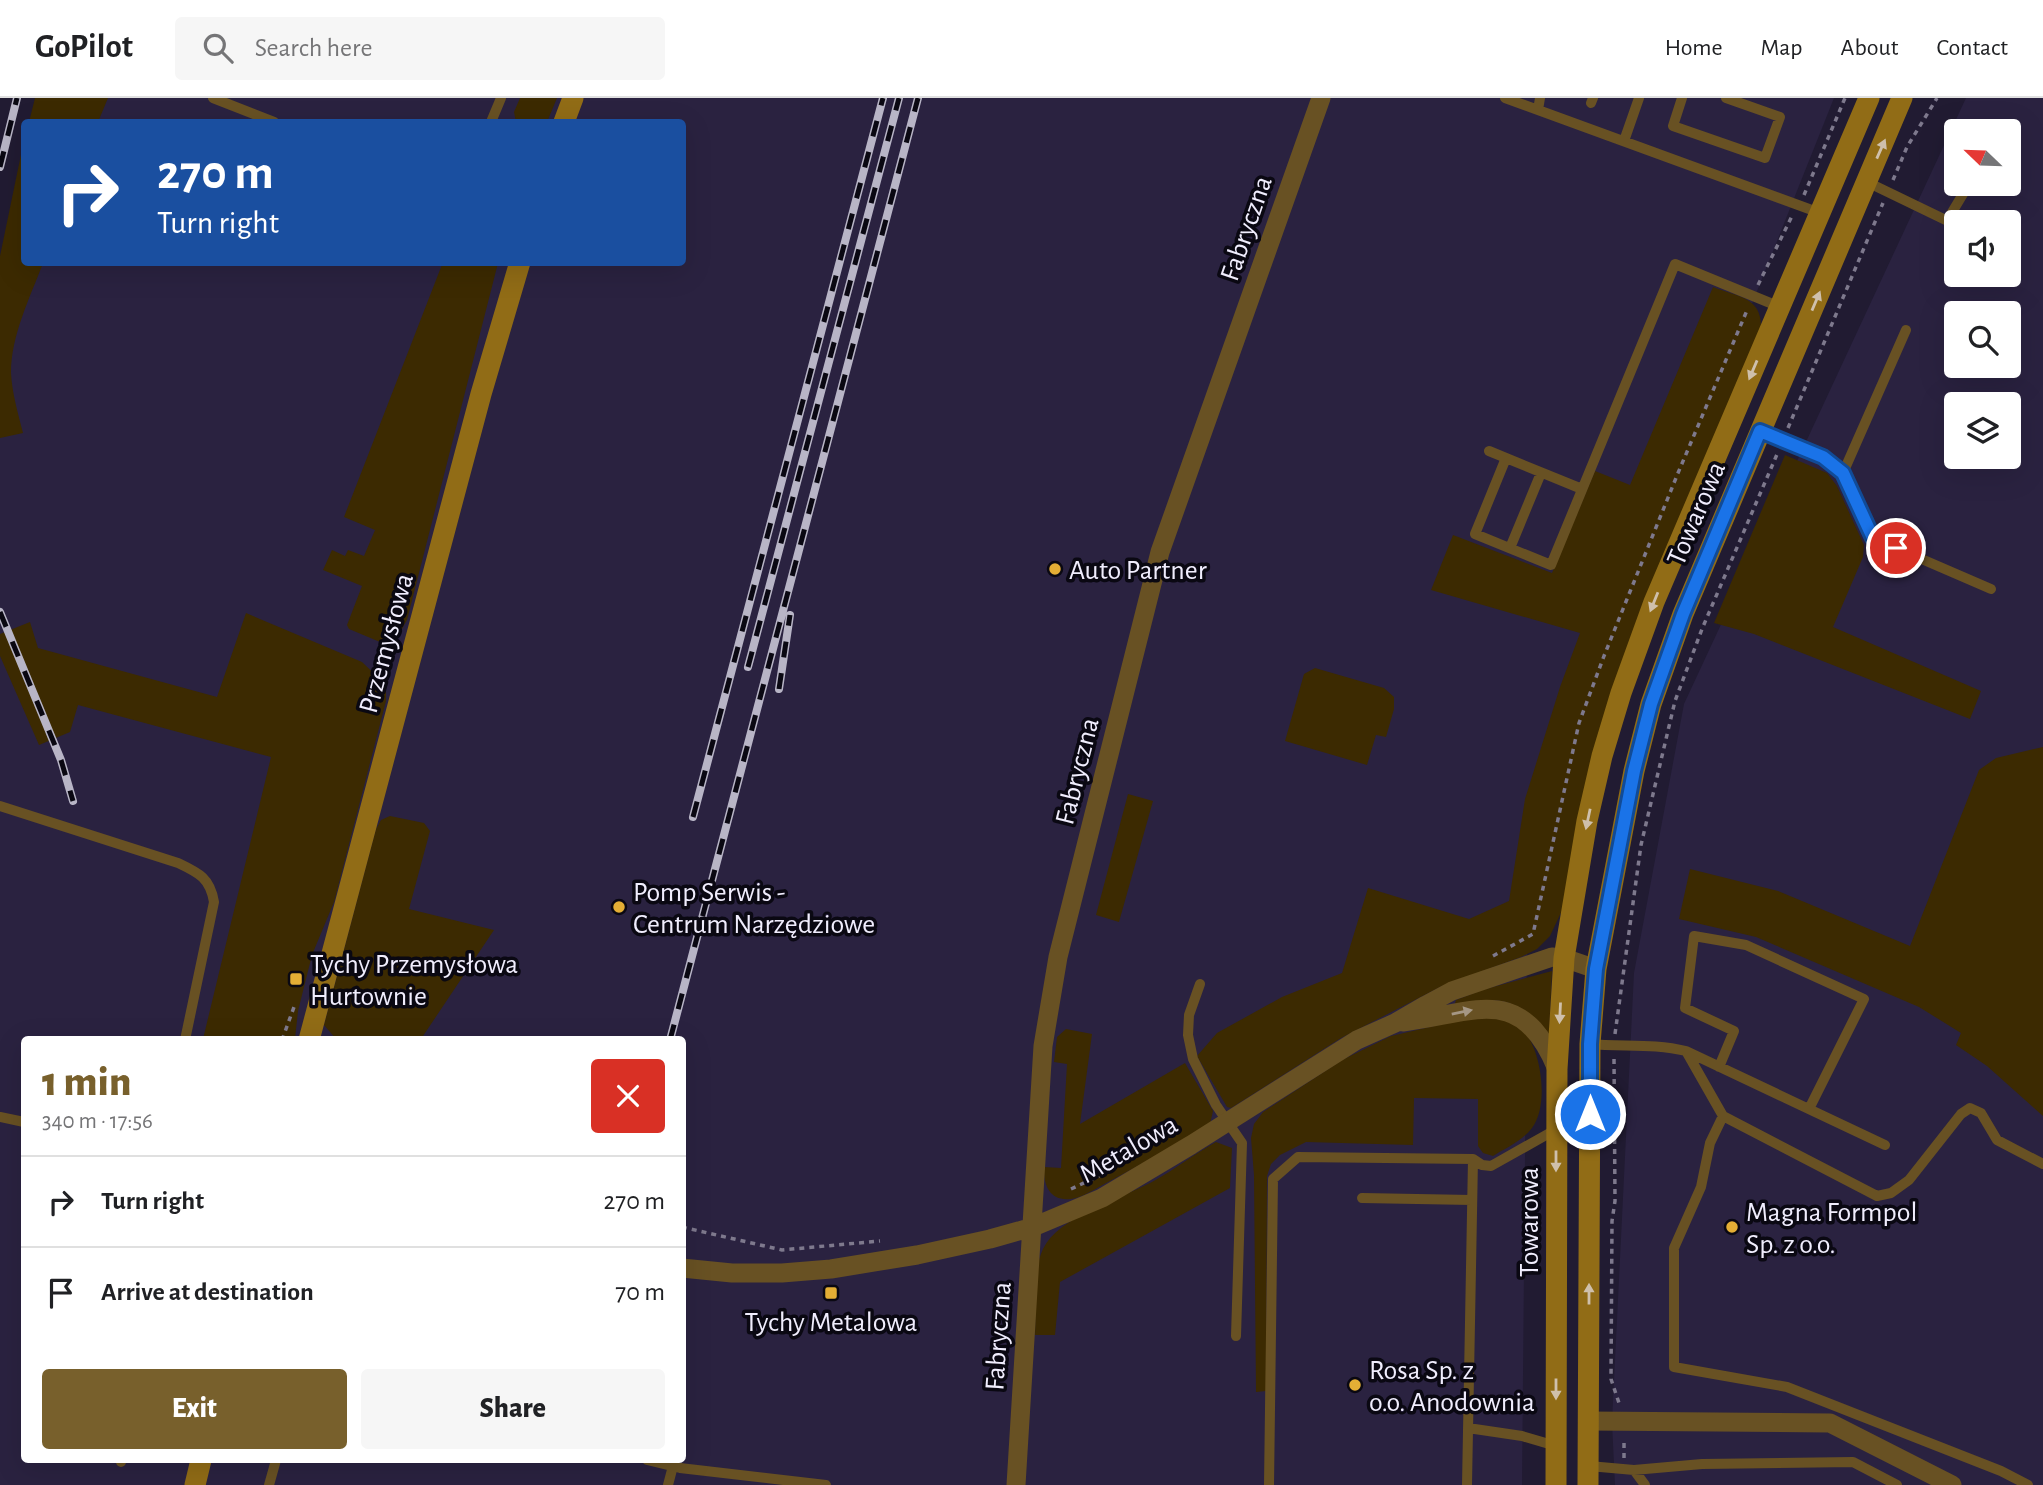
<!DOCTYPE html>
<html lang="en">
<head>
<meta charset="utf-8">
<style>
	body { margin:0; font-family:"Alegreya Sans",sans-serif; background:#f6f6f6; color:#202124; height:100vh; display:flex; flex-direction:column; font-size:26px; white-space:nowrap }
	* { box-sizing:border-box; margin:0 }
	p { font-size:23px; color:#757577 }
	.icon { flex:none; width:38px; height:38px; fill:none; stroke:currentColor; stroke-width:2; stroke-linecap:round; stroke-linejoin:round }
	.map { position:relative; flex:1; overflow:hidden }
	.drawer { position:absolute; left:21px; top:938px; width:665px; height:427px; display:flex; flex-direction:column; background:#fff; border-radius:7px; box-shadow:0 7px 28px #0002 }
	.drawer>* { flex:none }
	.guide { position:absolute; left:21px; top:21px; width:665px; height:147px; border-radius:7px; box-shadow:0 7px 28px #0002; background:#1a4fa0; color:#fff; overflow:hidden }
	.needle { width:46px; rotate:293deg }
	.buttons { position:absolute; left:1944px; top:21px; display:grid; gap:14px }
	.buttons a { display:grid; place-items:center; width:77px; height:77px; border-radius:7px; background:#fff; box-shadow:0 7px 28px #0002; font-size:35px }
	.pin { position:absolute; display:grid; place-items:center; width:60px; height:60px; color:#fff; margin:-30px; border:4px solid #fff; border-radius:50%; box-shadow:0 2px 7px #0007 }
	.me { position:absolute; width:77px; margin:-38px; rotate:0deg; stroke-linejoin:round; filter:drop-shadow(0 0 5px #0008) }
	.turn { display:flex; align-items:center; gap:24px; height:147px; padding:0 21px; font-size:32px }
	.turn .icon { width:91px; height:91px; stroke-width:2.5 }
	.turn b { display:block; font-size:49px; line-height:60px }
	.round { display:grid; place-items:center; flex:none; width:74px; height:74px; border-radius:7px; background:#f6f6f6 }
	.overview { display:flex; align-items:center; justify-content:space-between; height:119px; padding:0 21px }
	h1 { font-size:42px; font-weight:800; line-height:52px; color:#78602c }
	.cta { display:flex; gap:14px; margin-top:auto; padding:14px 21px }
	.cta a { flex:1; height:80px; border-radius:7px; background:#78602c; color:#fff; font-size:28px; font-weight:800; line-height:80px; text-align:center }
	.cta a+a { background:#f6f6f6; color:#202124 }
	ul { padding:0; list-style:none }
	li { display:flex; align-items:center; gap:21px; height:91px; padding:0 21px; border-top:2px solid #e0e0e0 }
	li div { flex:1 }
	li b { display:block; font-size:26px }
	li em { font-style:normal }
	header { display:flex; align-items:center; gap:42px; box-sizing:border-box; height:98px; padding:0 35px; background:#fff; border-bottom:2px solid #e0e0e0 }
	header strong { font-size:33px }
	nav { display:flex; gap:38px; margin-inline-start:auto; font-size:24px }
	.search { width:490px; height:63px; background:#f6f6f6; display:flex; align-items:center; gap:18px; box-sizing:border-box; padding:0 24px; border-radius:7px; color:#757577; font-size:26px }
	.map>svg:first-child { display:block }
	.built { fill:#2a2240; fill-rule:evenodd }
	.green { fill:#3c2a01 }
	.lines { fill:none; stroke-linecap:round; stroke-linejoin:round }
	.path { stroke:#7e798d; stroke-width:3.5; stroke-dasharray:5 5; stroke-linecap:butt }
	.lane { stroke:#685123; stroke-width:10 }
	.street { stroke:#685123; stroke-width:19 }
	.secondary { stroke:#916c16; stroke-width:21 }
	.rail-casing { stroke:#b8b5c6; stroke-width:8 }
	.rail { stroke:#0a0812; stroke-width:5; stroke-dasharray:16; stroke-linecap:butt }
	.oneway { fill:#cfc0ac }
	.oneway2 { fill:#a59785 }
	.route-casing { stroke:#114b97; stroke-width:18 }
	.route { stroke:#1a73e8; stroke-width:12 }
	.poi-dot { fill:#e4ae35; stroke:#0a0812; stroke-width:2.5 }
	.labels { text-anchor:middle; stroke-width:7; stroke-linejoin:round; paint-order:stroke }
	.street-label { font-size:28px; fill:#f0edfd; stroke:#0a0812 }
	.poi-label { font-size:28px; fill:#f0edfd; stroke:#0a0812; text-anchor:start }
</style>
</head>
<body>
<header>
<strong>GoPilot</strong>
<div class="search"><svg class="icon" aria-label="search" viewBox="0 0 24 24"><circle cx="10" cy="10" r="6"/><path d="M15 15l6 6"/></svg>Search here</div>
<nav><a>Home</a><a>Map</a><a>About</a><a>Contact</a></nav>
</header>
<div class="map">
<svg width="2043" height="1387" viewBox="0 0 2043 1387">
	<rect width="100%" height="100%" fill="#211b32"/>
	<path class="built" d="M62,0h1772l-234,587 -73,254 -5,546h-1522v-1226l24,3h658v-140h-629zM24,942h658v420h-658z
		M1966,0h77v1387h-428l-3,-63 22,-449 50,-269zM1956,33h53v53h-53zM1956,124h53v53h-53zM1956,215h53v53h-53zM1956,306h53v53h-53z"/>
	<path class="green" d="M35,0h73l-10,24h-69z
		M520,0h37l-10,24h-31l-2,-10z
		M24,42v122l19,1c-13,35 -32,72 -32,110 1,20 7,40 12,60l-23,5v-182z
		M443,164l55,1 -91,357 -14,25 -13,-3 -31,-13 -2,-4 15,-39 -39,-16 9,-20 13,6 3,-6 16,6 11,-26 -31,-13z
		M1713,189c25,10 49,10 48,41l-61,143 -135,433 -15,32 -13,13 -16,8 -79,29 -101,52 -110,70 -4,-1 -30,-51 20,-23 65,-36 60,-24 26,-85 101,31 40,-18 16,-102 35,-112 20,-54 -149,-43 22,-55 99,38 43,-102 35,14z
		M1785,357l42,18 10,13 27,59 -1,12 -30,70 148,64 -11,28 -216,-85 -40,-11z
		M246,515l116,49 24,23v16l-52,201 -22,53 -14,56 -3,28h-92l68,-282 -193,-52 -8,27 -31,13 -39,-89v-22l30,-12 8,26 179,49z
		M1315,570l69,20 10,9v12l-8,28 -10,-2 -9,30 -82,-24 19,-67z
		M2043,649v369l-56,-50 -31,-21 5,-12 -42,-26 -163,-70 -77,-18 11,-50 88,22 132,55 69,-176 17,-12z
		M1128,696l25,7 -34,121 -23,-7z
		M390,718l34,7 6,8 -21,78 85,21 -73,109h-85l-12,-14 52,-196 5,-9z
		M1552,873l-3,63c-35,-35 -43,-39 -92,-29l-2,-2 1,-3 26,-10z
		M1473,919c18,1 38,0 51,14 18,21 25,75 8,97 -10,13 -26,20 -39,28l-10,-3 -5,-7v-47l-64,-1 -1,47 -107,-3 -26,13 -9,9 -4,12 -1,215 -10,1 -2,-217 -3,-37 3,-14 9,-12 79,-52 49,-24z
		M1066,931l26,5 -12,90 105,-61 28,48 -3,13c-33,20 -66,39 -100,57 -10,5 -23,14 -34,17 -24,6 -33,-10 -32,-31l17,1 6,-104 -13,-2 3,-25z
		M1216,1044l16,6 -2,40 -170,94 -5,53h-20c1,-25 -3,-63 8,-86 15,-32 78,-51 109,-67 22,-12 42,-28 64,-40z"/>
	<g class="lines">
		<path class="path" d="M1893,82l14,-33 30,-49
			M1804,97l41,-97
			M1758,187l34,-69
			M1788,330l95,-225
			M1493,858l40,-22 46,-211 25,-67 74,-183 70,-165
			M1615,936l26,-189 34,-144 27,-72 76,-177
			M282,942l12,-33
			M1614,961l1,142 -3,20 -1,158 8,24
			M1071,1091l34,-16
			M682,1129l100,23 98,-9
			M1624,1360v-20"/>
		<path class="lane" d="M213,0l61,24
			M1505,0l315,115
			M1682,0l-9,28 92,32 15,-41 -54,-19
			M1591,5l2,-5
			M1538,12l2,-12
			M491,24l10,-24
			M1624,43l15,-43
			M1867,84l89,43
			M1948,121l21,-35
			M2009,160l1,1
			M1760,333l63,26 20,16 30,65 118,51
			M1489,353l93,38
			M1506,360l-31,76 76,31 124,-301 105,43
			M1843,375l63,-143
			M1510,450l31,-75
			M0,708l178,57c21,10 32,15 36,39l-29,138
			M1200,886l-11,31 -1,20 5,24 23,46 26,38 -6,193
			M1590,946c33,3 64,-1 96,7l199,94
			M1686,953l37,65 154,80 14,-3 18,-13 52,-66 9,-6 11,5 16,27 46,24
			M1719,969l15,-36 -49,-23 9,-72 52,9 118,54 -55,110
			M1723,1018l-13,27 -9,44 -27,61v119l113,20 214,84 27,14
			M0,1019l24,5
			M1473,1061l9,6 9,1 64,-36
			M1362,1100l110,2
			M1468,1330l54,8 34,10
			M647,1362l33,8 146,17
			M121,1364v-2
			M1589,1368l45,4 68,-6 151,-2 44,23
			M1634,1372l11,15
			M269,1387l7,-25
			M668,1387l5,-19
			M1269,1387l4,-306 25,-22 175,2 -6,326"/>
		<path class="street" d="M1403,924c72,-9 118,-40 154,47
			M682,1170l50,5h50l49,-4 86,-14 73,-16 43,-12 69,-29 89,-53 166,-105 38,-17 31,-18 26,-14 100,-34 12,1 32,11
			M1588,1323l242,2 122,62
			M1016,1387l27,-439 15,-89 102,-405 161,-454"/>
		<path class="secondary" d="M564,24l9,-24
			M309,942l172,-646 39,-132
			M195,1387l6,-25
			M1556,1387l1,-416 7,-111 23,-137 15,-65 19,-63 33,-91 215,-504
			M1588,1387l2,-441 6,-75 38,-198 17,-67 32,-90 219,-516"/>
		<g class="rail-casing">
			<path id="rail" d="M0,69l17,-69
				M0,514l61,148 12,41
				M748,569l151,-569
				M779,591l11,-74
				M693,719l190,-719
				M670,942l248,-942"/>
		</g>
		<use href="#rail" class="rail"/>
	</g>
	<defs><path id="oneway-solid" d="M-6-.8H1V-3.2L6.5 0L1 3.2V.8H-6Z" transform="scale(1.75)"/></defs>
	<g class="oneway">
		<use href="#oneway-solid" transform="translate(1881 51) rotate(-66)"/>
		<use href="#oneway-solid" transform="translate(1816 203) rotate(-67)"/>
		<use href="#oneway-solid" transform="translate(1753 272) rotate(113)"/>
		<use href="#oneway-solid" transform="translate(1654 504) rotate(112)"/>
		<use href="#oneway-solid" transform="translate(1588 721) rotate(102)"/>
		<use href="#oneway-solid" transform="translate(1560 915) rotate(93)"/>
		<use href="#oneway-solid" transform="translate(1556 1063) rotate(90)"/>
		<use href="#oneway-solid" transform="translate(1589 1196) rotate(-90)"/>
		<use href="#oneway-solid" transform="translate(1556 1291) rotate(90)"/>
	</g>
	<use class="oneway2" href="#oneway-solid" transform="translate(1462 914) rotate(-12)"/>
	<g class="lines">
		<g class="route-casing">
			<path id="route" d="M1590,1016v-70l6,-75 38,-198 17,-67 32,-90 77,-183 63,26 20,16 30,65 23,10"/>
		</g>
		<use href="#route" class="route"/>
	</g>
	<g class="poi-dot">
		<circle cx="1055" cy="471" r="7"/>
		<circle cx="619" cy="809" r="7"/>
		<rect x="289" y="874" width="14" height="14" rx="3.5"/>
		<circle cx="1732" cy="1129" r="7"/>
		<rect x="824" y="1188" width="14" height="14" rx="3.5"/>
		<circle cx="1355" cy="1287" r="7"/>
	</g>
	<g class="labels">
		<g class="street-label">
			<text transform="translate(1245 130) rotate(-71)" y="10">Fabryczna</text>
			<text transform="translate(1695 415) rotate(-67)" y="10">Towarowa</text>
			<text transform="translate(385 545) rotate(-75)" y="10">Przemysłowa</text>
			<text transform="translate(1076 673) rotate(-76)" y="10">Fabryczna</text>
			<text transform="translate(1128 1050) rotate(-30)" y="10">Metalowa</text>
			<text transform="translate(1528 1124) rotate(-90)" y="10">Towarowa</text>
			<text transform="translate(997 1238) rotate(-86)" y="10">Fabryczna</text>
		</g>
		<g class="poi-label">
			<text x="1069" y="481">Auto Partner</text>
			<text x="633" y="803">Pomp Serwis -<tspan x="633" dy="32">Centrum Narzędziowe</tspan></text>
			<text x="310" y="875">Tychy Przemysłowa<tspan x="310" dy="32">Hurtownie</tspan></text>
			<text x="1746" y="1123">Magna Formpol<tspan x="1746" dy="32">Sp. z o.o.</tspan></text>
			<text x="831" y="1233" text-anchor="middle">Tychy Metalowa</text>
			<text x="1369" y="1281">Rosa Sp. z<tspan x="1369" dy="32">o.o. Anodownia</tspan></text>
		</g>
	</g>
</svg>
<div class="buttons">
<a><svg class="needle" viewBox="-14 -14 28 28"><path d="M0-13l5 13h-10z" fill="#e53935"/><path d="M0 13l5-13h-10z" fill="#757577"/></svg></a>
<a><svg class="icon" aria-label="sound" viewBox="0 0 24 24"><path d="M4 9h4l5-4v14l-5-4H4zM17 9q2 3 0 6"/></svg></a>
<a><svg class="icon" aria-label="search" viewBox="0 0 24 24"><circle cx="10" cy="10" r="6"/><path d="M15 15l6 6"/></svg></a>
<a><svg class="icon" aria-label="layers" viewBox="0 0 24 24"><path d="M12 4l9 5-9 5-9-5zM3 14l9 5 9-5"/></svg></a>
</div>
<div class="pin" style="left:1896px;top:450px;background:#d93025"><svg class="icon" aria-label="arrive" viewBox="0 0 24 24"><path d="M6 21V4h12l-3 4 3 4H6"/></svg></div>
<svg class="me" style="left:1590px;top:1016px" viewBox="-20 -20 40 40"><circle r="17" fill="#1a73e8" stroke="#fff" stroke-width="3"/><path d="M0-11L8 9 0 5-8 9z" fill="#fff"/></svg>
<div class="guide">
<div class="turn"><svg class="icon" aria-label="right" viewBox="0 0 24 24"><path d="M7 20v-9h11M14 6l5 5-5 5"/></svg><div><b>270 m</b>Turn right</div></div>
</div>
<section class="drawer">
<div class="overview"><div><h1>1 min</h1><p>340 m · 17:56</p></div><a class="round" style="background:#d93025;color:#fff"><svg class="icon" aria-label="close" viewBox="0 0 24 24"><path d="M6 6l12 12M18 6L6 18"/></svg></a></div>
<ul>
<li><svg class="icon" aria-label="right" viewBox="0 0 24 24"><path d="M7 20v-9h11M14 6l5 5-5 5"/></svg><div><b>Turn right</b></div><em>270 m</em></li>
<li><svg class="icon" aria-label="arrive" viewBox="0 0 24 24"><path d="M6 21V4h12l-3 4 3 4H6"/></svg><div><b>Arrive at destination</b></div><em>70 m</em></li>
</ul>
<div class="cta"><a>Exit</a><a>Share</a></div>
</section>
</div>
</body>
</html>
